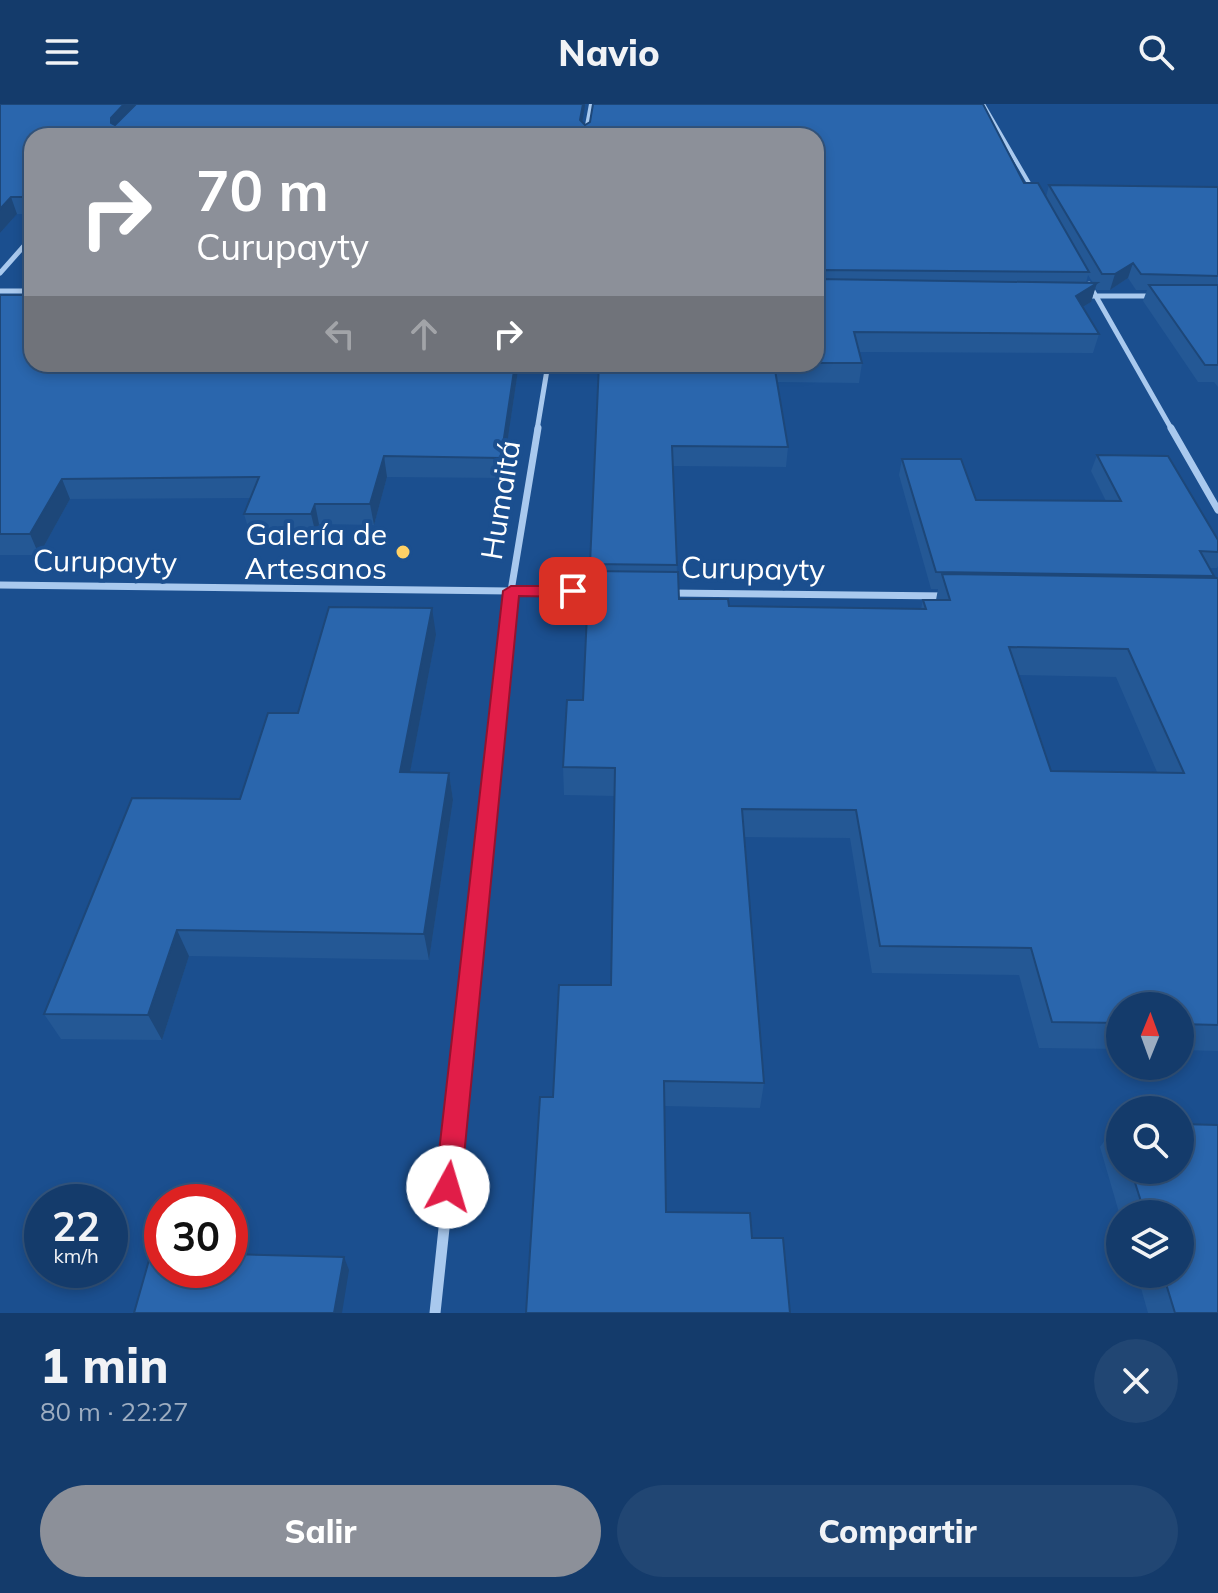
<!DOCTYPE html>
<html lang="es">
<head>
<meta charset="utf-8">
<style>
	body { margin:0; font-family:Mulish,sans-serif; background:#214673; color:#f1f3f6; height:100vh; display:flex; flex-direction:column; font-size:30px; white-space:nowrap }
	* { box-sizing:border-box; margin:0 }
	p { font-size:26px; color:#9dadc1 }
	.icon { flex:none; width:44px; height:44px; fill:none; stroke:currentColor; stroke-width:2; stroke-linecap:round; stroke-linejoin:round }
	.map { position:relative; height:1209px; overflow:hidden }
	.details { display:flex; flex-direction:column; background:#143b6b; flex:1 }
	.details>* { flex:none }
	.top-card { position:absolute; left:24px; top:24px; width:800px; height:244px; border-radius:24px; box-shadow:0 4px 12px #0003,0 0 0 2px #33557e; background:#8c9099; color:#fff; overflow:hidden }
	.needle { width:52px; rotate:1deg }
	.controls { position:absolute; left:1106px; top:888px; display:grid; gap:16px }
	.controls a { display:grid; place-items:center; width:88px; height:88px; border-radius:50%; background:#143b6b; box-shadow:0 4px 12px #0003,0 0 0 2px #33557e; font-size:40px }
	.speed { position:absolute; left:24px; top:1080px; display:flex; gap:16px; font-size:40px; font-weight:700; text-align:center }
	.speed>* { display:grid; place-content:center; width:104px; height:104px; border-radius:50%; background:#143b6b; box-shadow:0 4px 12px #0003,0 0 0 2px #33557e; line-height:1 }
	.speed small { font-size:20px; font-weight:400 }
	.speed .limit { border:12px solid #d22; background:#fff; color:#111 }
	.pin { position:absolute; display:grid; place-items:center; width:68px; height:68px; color:#fff; margin:-34px; border-radius:16px; box-shadow:0 4px 12px #0006 }
	.me { position:absolute; width:88px; margin:-44px; rotate:6deg; stroke-linejoin:round; filter:drop-shadow(0 0 6px #0008) }
	.turn { display:flex; align-items:center; gap:28px; height:168px; padding:0 40px; font-size:36px }
	.turn .icon { width:104px; height:104px; stroke-width:2.5 }
	.turn b { display:block; font-size:56px; line-height:68px }
	.lanes { display:flex; align-items:center; height:76px; padding:0 40px; background:#0003; justify-content:center; gap:40px; direction:ltr }
	.lanes .off { opacity:.35 }
	.round { display:grid; place-items:center; flex:none; width:84px; height:84px; border-radius:42px; background:#214673 }
	.overview { display:flex; align-items:center; justify-content:space-between; height:136px; padding:0 40px }
	h1 { font-size:48px; font-weight:800; line-height:60px }
	.cta { display:flex; gap:16px; margin-top:auto; padding:16px 40px }
	.cta a { flex:1; height:92px; border-radius:48px; background:#8c9099; color:#fff; font-size:32px; font-weight:800; line-height:92px; text-align:center }
	.cta a+a { background:#214673; color:#f1f3f6 }
	header { display:flex; justify-content:space-between; align-items:center; height:104px; padding:0 40px; background:#143b6b; font-size:36px; font-weight:800 }
	.map>svg:first-child { display:block }
	.lines { fill:none; stroke-linecap:round; stroke-linejoin:round }
	.street-far4 { stroke:#a9c9ee; stroke-width:4 }
	.street-far3 { stroke:#a9c9ee; stroke-width:5 }
	.street-far2 { stroke:#a9c9ee; stroke-width:7 }
	.street-far1 { stroke:#a9c9ee; stroke-width:9 }
	.street { stroke:#a9c9ee; stroke-width:11 }
	.wall { fill:#245895; fill-rule:evenodd }
	.shaded-wall { fill:#1d4779 }
	.building { fill:#2a66ad; stroke:#1d4779; stroke-width:2; fill-rule:evenodd }
	.route { fill:#e11d48; stroke:#92132f; stroke-width:2 }
	.poi-dot { fill:#ffd166; stroke:#1b4f8f; stroke-width:3 }
	.labels { text-anchor:middle; stroke-width:8; stroke-linejoin:round; paint-order:stroke }
	.street-label { font-size:30px; fill:#fff; stroke:#1b4f8f }
	.poi-label { font-size:30px; fill:#fff; stroke:#1b4f8f; text-anchor:end }
</style>
</head>
<body>
<header><svg class="icon" aria-label="menu" viewBox="0 0 24 24"><path d="M4 6h16M4 12h16M4 18h16"/></svg>Navio<svg class="icon" aria-label="search" viewBox="0 0 24 24"><circle cx="10" cy="10" r="6"/><path d="M15 15l6 6"/></svg></header>
<div class="map">
<svg width="1218" height="1209" viewBox="0 0 1218 1209">
	<rect width="100%" height="100%" fill="#1b4f8f"/>
	<g class="lines">
		<path class="street-far4" d="M983,0l50,86
			M585,32l6,-32
			M22,144l10,-11"/>
		<path class="street-far3" d="M0,169l24,-27
			M1089,180l83,146
			M0,187h32
			M1091,192h62
			M537,326l11,-66"/>
		<path class="street-far2" d="M1171,324l47,82
			M0,481l595,7
			M669,489l278,3
			M504,555l7,-68 27,-163"/>
		<path class="street-far1" d="M473,844l31,-291"/>
		<path class="street" d="M435,1209l39,-367"/>
	</g>
	<path class="wall" d="M0,0h585l-3,19 3,2 5,-3 3,-18h390l41,79h14l8,14 3,-12 169,2v200l-4,-5h-16l-55,-81 4,-11h-11l-8,-12 -18,12h-13l-2,-2 -4,14 -8,5 16,27 -6,19 -234,-1 3,11 -3,20 -82,-1 11,65 -2,20 -113,-1 4,106h1l1,27h49l1,7 192,3 2,-9h13l2,-11h-7l-32,-114 3,-16h59l15,41 130,1 -15,-30 6,-16 71,1 50,84v26l-1,2h-7l4,8 -1,2h5v473l-38,-1v-44h-60v43l-81,-1 -20,-73 -147,-2 -22,-135 -106,-1 20,246 -4,25 -96,-2 2,106 84,1 2,25h31l7,75h-264l14,-216h13l6,-112h52l4,-189 -51,-1 -1,-28 4,-67h16l16,-336h217v-228h-784v78h-15l-17,19zM1088,171l5,8h-7zM1018,571l98,2 41,95 -106,-1z
		M0,191l519,69 -17,114 -115,-1 -13,48 -55,-1 -3,11 -66,-1 -6,-20 7,-16 -181,1 -31,56h-39z
		M436,531l-26,137 39,1 4,27 -24,160 -240,-4 -27,84 -101,-1 -17,-25 196,-215 58,-86z
		M1117,1019h3v47h60l38,143h-70l-11,-39h43v-60h-60v2l-20,-69z"/>
	<path class="shaded-wall" d="M124,0h17l-25,29 -5,-10v-5z
		M583,0h2v2l-5,30v-16z
		M11,93l6,17 -17,19v-24z
		M1133,159l-5,15 -18,12 5,-16z
		M1097,179l-6,19 -20,12 5,-18z
		M515,260h4l-17,114 -1,-20z
		M384,352l3,21 -13,48 -4,-21z
		M62,375l8,20 -31,56 -9,-21z
		M315,400l4,20 -3,11 -5,-21z
		M432,504l4,27 -31,164 -5,-27z
		M449,669l4,27 -24,160 -5,-26z
		M177,826l12,26 -27,84 -14,-25z
		M344,1153l5,13 -7,43h-8z"/>
	<path class="building" d="M0,0h124l-13,14v5l4,2 21,-21h447l-3,16 5,5 5,-3 3,-18h390l41,79h14l51,89 -271,-2 -2,2v-136h-784v61h-21l-11,12z
		M1049,81l169,2v89l-77,-2 -8,-11 -18,11h-13z
		M816,175l281,4 -21,13 23,38 -245,-2 8,31h-46z
		M1149,181h69v80h-13z
		M0,191h32v69h483l-14,94 -117,-2 -14,48h-55l-4,10h-67l15,-37 -197,2 -32,55h-30z
		M599,260h175l14,83 -116,-1 5,119 -87,-1z
		M1097,351l71,1 50,84v12l-18,-1 14,25 -278,-4 -34,-113h59l15,41 145,1z
		M589,467l89,1 1,27h49l1,7 197,3 -3,-9h27l-8,-26 276,4v447l-38,-1v-18h-60v17l-68,-1 -21,-74 -151,-2 -24,-136 -114,-1 22,274 -100,-2 2,131 84,1 2,25h31l7,75h-264l14,-216h13l6,-112h52l4,-217 -52,-1 4,-67h16zM1009,543l119,2 56,124 -133,-2z
		M329,503l103,1 -32,164 49,1 -25,161 -247,-4 -29,85 -104,-1 88,-216 108,1 28,-86h30z
		M1180,1020l38,1v188h-43l-12,-39h17v-60h-35l-14,-44h49z
		M151,1149h11v17h68v-16l114,3 -10,56h-200z"/>
	<path class="route" d="M511,482h62l8,5 -8,6 -54,-1 -58,591 -4,10 -9,3 -9,-3 -4,-10 68,-596z"/>
	<circle class="poi-dot" cx="403" cy="448" r="8"/>
	<g class="labels">
		<g class="street-label">
			<text transform="translate(501 396) rotate(-81)" y="10">Humaitá</text>
			<text transform="translate(105 458) rotate(1)" y="10">Curupayty</text>
			<text transform="translate(753 465) rotate(1)" y="10">Curupayty</text>
		</g>
		<g class="poi-label">
			<text x="387" y="441">Galería de<tspan x="387" dy="34">Artesanos</tspan></text>
		</g>
	</g>
</svg>
<div class="controls">
<a><svg class="needle" viewBox="-14 -14 28 28"><path d="M0-13l5 13h-10z" fill="#e53935"/><path d="M0 13l5-13h-10z" fill="#9dadc1"/></svg></a>
<a><svg class="icon" aria-label="search" viewBox="0 0 24 24"><circle cx="10" cy="10" r="6"/><path d="M15 15l6 6"/></svg></a>
<a><svg class="icon" aria-label="layers" viewBox="0 0 24 24"><path d="M12 4l9 5-9 5-9-5zM3 14l9 5 9-5"/></svg></a>
</div>
<div class="speed"><div>22<small>km/h</small></div><div class="limit">30</div></div>
<div class="pin" style="left:573px;top:487px;background:#d93025"><svg class="icon" aria-label="arrive" viewBox="0 0 24 24"><path d="M6 21V4h12l-3 4 3 4H6"/></svg></div>
<svg class="me" style="left:448px;top:1083px" viewBox="-20 -20 40 40"><circle r="19" fill="#fff"/><path d="M0-13L10 11 0 6-10 11z" fill="#e11d48"/></svg>
<div class="top-card">
<div class="turn"><svg class="icon" aria-label="right" viewBox="0 0 24 24"><path d="M7 20v-9h11M14 6l5 5-5 5"/></svg><div><b>70 m</b>Curupayty</div></div>
<div class="lanes"><svg class="icon off" aria-label="left" viewBox="0 0 24 24"><path d="M17 20v-9H6M10 6l-5 5 5 5"/></svg><svg class="icon off" aria-label="ahead" viewBox="0 0 24 24"><path d="M12 20V5M6 11l6-6 6 6"/></svg><svg class="icon" aria-label="right" viewBox="0 0 24 24"><path d="M7 20v-9h11M14 6l5 5-5 5"/></svg></div>
</div>
</div>
<section class="details">
<div class="overview"><div><h1>1 min</h1><p>80 m · 22:27</p></div><a class="round"><svg class="icon" aria-label="close" viewBox="0 0 24 24"><path d="M6 6l12 12M18 6L6 18"/></svg></a></div>
<div class="cta"><a>Salir</a><a>Compartir</a></div>
</section>
</body>
</html>
